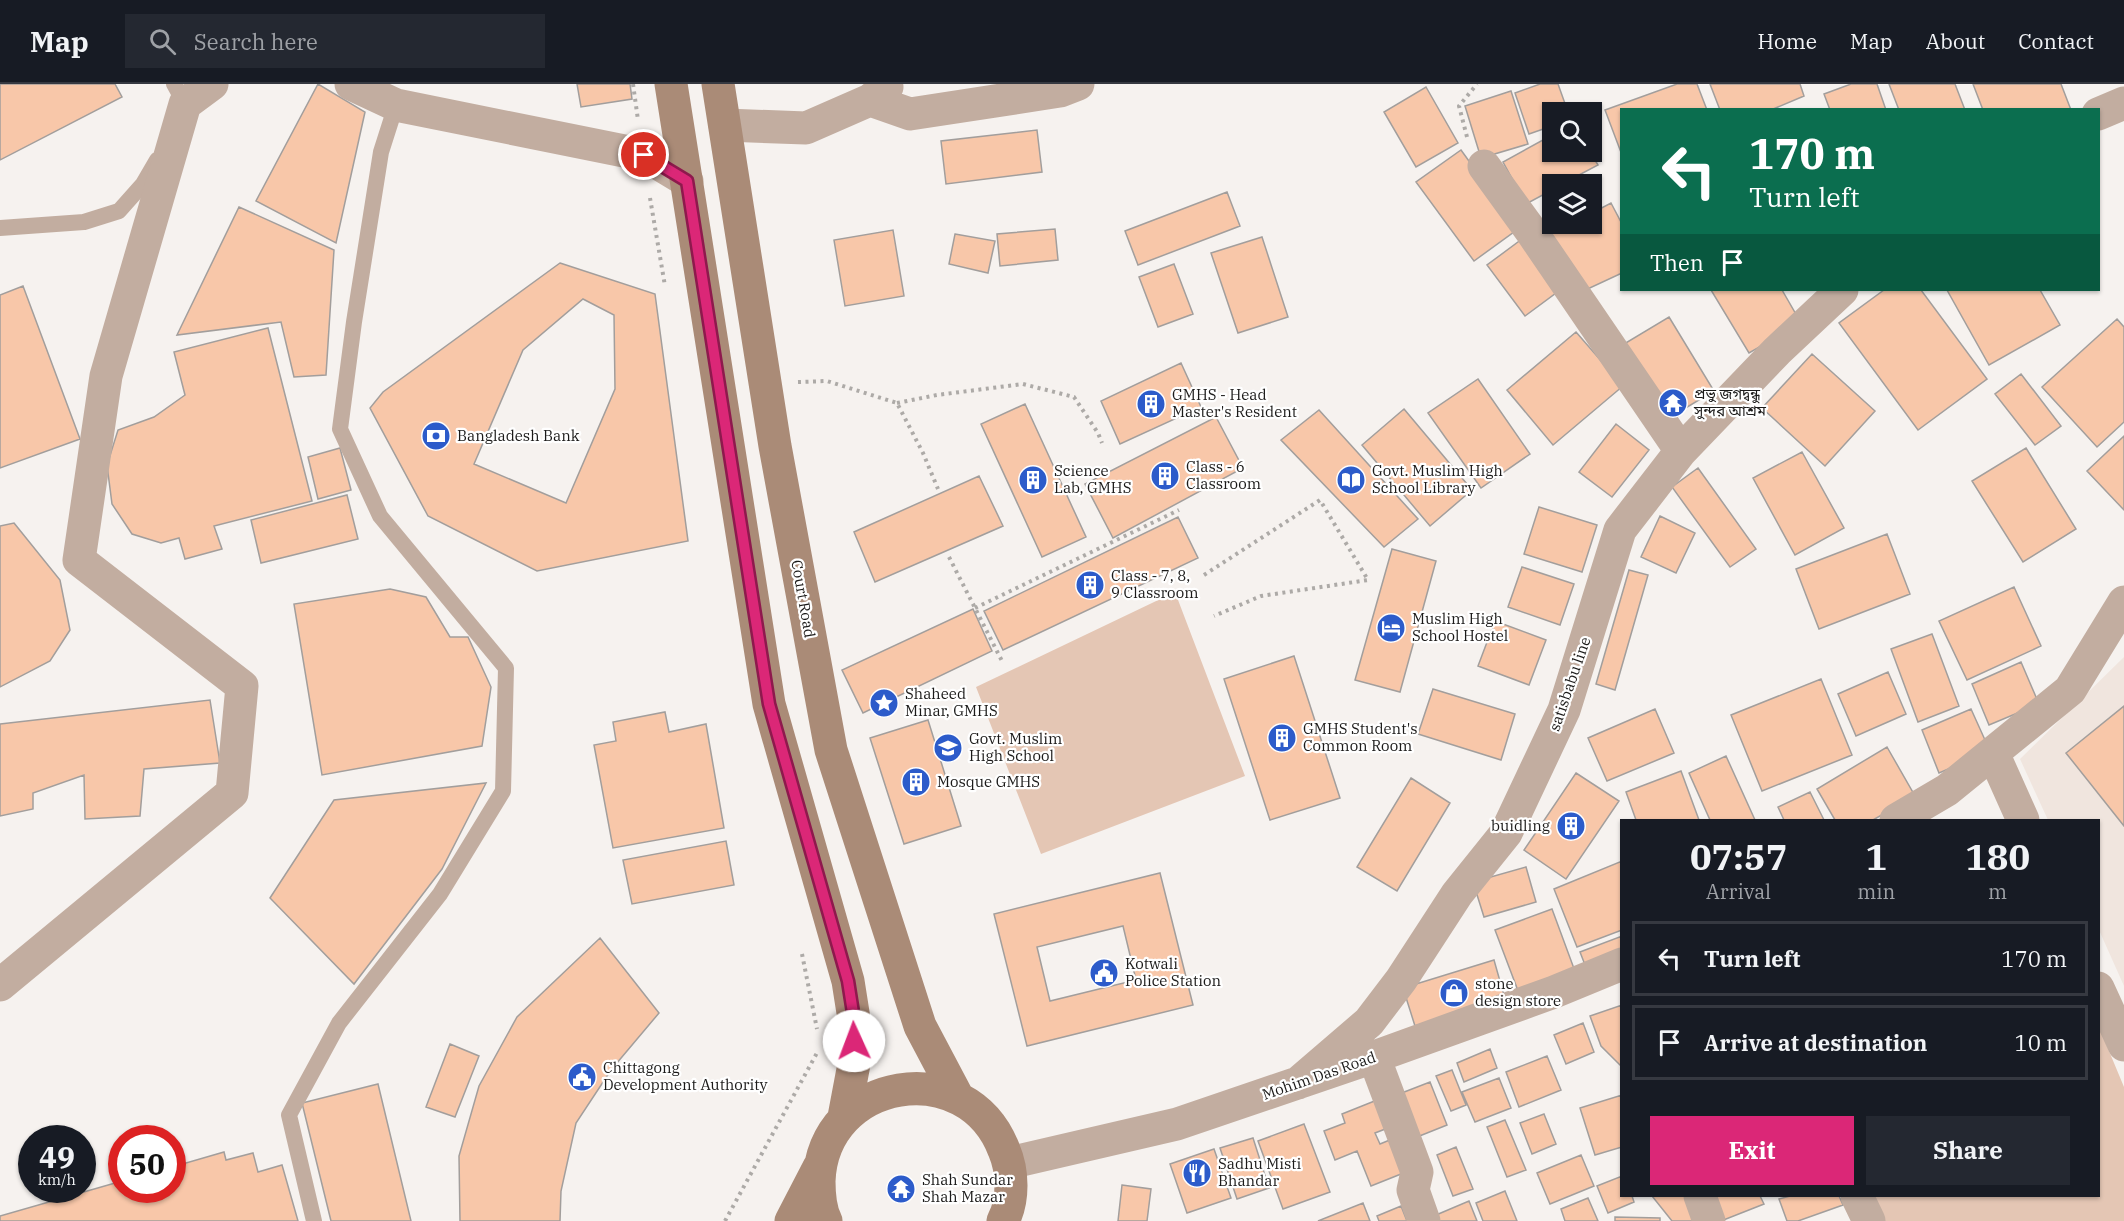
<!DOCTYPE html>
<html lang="en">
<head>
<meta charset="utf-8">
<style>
	body { margin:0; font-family:"IBM Plex Serif","Noto Sans Bengali",serif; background:#242831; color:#f1f3f6; height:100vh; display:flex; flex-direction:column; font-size:22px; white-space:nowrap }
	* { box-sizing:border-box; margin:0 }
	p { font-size:20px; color:#9ea1a6 }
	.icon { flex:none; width:33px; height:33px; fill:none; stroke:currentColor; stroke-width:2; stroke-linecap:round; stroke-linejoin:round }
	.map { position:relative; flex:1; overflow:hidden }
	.panel { position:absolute; left:1620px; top:735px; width:480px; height:378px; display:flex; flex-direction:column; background:#171b24; border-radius:0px; box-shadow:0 2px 4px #0004 }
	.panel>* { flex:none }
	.hud { position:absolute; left:1620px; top:24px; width:480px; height:183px; border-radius:0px; box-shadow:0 2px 4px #0004; background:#0b6e4f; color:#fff; overflow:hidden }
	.tools { position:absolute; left:1542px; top:18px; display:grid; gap:12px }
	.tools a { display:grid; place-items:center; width:60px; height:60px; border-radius:0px; background:#171b24; box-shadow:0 2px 4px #0004; font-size:30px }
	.speed { position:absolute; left:18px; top:1041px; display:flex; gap:12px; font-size:30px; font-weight:700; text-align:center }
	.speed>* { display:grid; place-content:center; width:78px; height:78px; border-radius:50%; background:#171b24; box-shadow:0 2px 4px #0004; line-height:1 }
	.speed small { font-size:15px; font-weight:400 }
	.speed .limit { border:9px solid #d22; background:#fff; color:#111 }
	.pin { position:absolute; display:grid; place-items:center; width:51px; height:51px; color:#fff; margin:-26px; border:3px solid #fff; border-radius:50%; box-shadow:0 2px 6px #0007 }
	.me { position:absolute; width:66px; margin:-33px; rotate:358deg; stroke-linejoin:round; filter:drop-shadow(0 0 4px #0008) }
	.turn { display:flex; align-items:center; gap:21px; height:126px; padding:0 30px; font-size:27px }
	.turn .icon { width:78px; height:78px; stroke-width:2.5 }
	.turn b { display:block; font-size:42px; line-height:51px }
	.then { display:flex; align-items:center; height:57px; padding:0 30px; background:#0003; gap:12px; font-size:22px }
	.eta { display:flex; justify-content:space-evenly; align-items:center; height:102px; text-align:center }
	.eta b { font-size:36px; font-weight:700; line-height:42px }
	.action { display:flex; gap:12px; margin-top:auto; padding:12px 30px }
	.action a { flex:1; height:69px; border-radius:0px; background:#db2777; color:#fff; font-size:24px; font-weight:700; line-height:69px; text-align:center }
	.action a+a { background:#242831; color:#f1f3f6 }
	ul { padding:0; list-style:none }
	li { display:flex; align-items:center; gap:18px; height:75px; margin:0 12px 9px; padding:0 18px; border:3px solid #363941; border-radius:0px }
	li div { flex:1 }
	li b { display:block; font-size:22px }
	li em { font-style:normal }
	header { display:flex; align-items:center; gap:36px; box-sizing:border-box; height:84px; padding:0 30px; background:#171b24; border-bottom:2px solid #363941 }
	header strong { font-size:28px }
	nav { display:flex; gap:33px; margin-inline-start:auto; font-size:21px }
	.search { width:420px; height:54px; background:#242831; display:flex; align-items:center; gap:15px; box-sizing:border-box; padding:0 21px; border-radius:0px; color:#9ea1a6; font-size:22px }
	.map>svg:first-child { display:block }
	.built { fill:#f0e5de }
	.green { fill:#e4c6b4 }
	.building { fill:#f8c7a9; stroke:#a29e9c; stroke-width:1.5; fill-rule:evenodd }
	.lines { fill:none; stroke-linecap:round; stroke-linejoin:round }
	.path { stroke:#adaaa7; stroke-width:4; stroke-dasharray:3 4.5; stroke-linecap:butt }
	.lane { stroke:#c2ada0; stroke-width:16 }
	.street { stroke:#c2ada0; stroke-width:33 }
	.secondary { stroke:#aa8b77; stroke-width:33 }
	.route-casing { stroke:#8e194d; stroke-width:15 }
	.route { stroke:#db2777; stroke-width:10 }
	.labels { text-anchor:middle; stroke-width:4.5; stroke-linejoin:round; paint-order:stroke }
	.poi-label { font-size:15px; fill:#1b1a19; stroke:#fff; text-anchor:start }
	.street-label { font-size:15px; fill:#1b1a19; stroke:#fff }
</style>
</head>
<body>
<header>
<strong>Map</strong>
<div class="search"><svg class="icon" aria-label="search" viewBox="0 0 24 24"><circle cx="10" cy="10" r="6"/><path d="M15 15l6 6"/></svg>Search here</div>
<nav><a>Home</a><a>Map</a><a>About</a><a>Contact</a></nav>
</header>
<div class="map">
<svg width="2124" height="1137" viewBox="0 0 2124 1137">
	<rect width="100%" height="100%" fill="#f6f2ef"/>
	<path class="built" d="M2124,573v329l-25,-56 -1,-110h-50l-28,-61z"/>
	<path class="green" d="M1175,508l70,184 -204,78 -65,-167z
		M2099,943l25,60v134h-245l-12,-25h231z"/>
	<path class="building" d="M0,0h115l7,13 -122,63z
		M318,0l47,28 -29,131 -80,-42z
		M577,0h53l2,15 -51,8z
		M1540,0h18l10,28h-16v14l-23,8 -14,-41z
		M1677,0h20l10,26h-85v45l-17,-45z
		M1710,0h90l4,12 -33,14h-51z
		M1851,0h26l9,26h-56l-6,-16z
		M1889,0h66l10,26h-66z
		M1973,0h88l10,26h-88z
		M1426,3l32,56 -42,24 -32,-55z
		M1511,7l17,53 -47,14 -16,-52z
		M1037,46l5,42 -96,12 -5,-43z
		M1552,51v17h38l8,13 -36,19h-10v6l-26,14 -23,-42z
		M1461,66l57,79 -44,32 -58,-79z
		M1227,108l13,34 -102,39 -13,-34z
		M1611,119l11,21v49l-43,20 -30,-59 21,-10h22v-11z
		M239,123l95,43 -8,125 -32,2 -13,-55 -104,13z
		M1055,145l3,31 -58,6 -3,-32z
		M893,146l11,66 -59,10 -11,-66z
		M955,150l40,7 -7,32 -39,-9z
		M1262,153l26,80 -50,16 -27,-80z
		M1522,155l38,51 -35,26 -38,-51z
		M560,179l95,31 33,247 -151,30 -109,-55 -58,-108 13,-16zM583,215l31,16 1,74 -49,114 -92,-39 49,-114z
		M1174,180l19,50 -35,13 -19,-50z
		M23,202l57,153 -80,29v-173z
		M1711,206h71l19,33 -52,30z
		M1884,206h37l66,89 -69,51 -79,-107z
		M1947,206h93l20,35 -71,40z
		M1669,233l45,74 -45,27 -45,-74z
		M2117,235l7,8v95l-27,25 -55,-60z
		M268,244l44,173 -98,25 8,23 -37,10 -6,-21 -18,5 -29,-9 -20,-30 -5,-39 11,-35 36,-13 31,-22 -11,-43z
		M1576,248l47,54 -70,59 -46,-55z
		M1812,270l63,57 -50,55 -63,-58z
		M1181,279l20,44 -81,37 -19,-43z
		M2021,290l40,52 -26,19 -40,-51z
		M1478,295l52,75 -49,34 -53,-75z
		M1025,320l61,133 -44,20 -61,-133z
		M1404,325l68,81 -42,36 -68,-81z
		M1319,326l99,109 -34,28 -103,-107z
		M1216,333l27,51 -130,70 -28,-54z
		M1616,340l33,26 -37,47 -33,-25z
		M2124,352v74l-37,-39z
		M340,364l11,42 -33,9 -10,-42z
		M2026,364l50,81 -53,33 -51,-81z
		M1802,368l42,76 -49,27 -42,-77z
		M1698,384l58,81 -26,18 -58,-80z
		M979,392l24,50 -128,56 -21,-50z
		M347,411l11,44 -97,24 -10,-43z
		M1539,423l58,18 -15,47 -58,-18z
		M1660,432l35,17 -19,40 -35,-16z
		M1178,433l20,41 -195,92 -19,-39z
		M14,439l46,57 10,50 -20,31 -50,26v-161z
		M1887,450l23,60 -91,35 -23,-60z
		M1392,465l44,12 -36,131 -45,-12z
		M1522,483l52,17 -14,41 -52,-18z
		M1629,486l19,5 -33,115 -19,-6z
		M2014,503l27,59 -74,34 -28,-59z
		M390,505l36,8 24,40h18l23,50 -9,59 -160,29 -28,-171z
		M973,525l19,42 -129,62 -21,-43z
		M1495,537l51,19 -17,45 -51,-19z
		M1932,550l27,72 -41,16 -27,-73z
		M1294,572l46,142 -70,22 -46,-141z
		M2021,578l18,42 -50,21 -17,-41z
		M1888,588l18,42 -50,22 -18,-42z
		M1821,595l31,76 -90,36 -31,-76z
		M1433,605l82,25 -14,46 -83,-26z
		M210,616l10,63 -76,6 -4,47 -55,3 -1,-44 -51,18v16l-33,7v-92z
		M2124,622v120l-58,-73z
		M1655,625l19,44 -67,28 -19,-43z
		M1971,625l19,42 -51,22 -17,-43z
		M665,628l4,20 37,-8 18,104 -111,20 -19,-103 22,-4 -3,-19z
		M928,636l33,106 -57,18 -34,-106z
		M1887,663l28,49 -42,24h-38l-18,-31z
		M1726,672l29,64h-45l-21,-47z
		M1681,687l18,49h-63l-10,-28z
		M1576,689l43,28 -53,78 -42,-29z
		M1411,694l39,25 -53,88 -40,-24z
		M486,699l-44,86 -88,115 -84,-86 64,-98z
		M1810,708l14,28h-40l-6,-13z
		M726,757l8,44 -102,19 -9,-44z
		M1622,777v69l-45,17 -23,-58z
		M1526,783l10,35 -52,15 -11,-35z
		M1160,789l33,132 -166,41 -33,-132zM1123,842l13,54 -86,21 -13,-54z
		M1552,825l24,65 -56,22 -25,-66z
		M1622,852v21l-35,13 -7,-18z
		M600,854l59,75 -48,57 -35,53 -15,68 -1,30h-100l-1,-65 20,-70 38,-69z
		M1494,876l11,39 -90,27 -12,-38z
		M1622,921v62l-21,-21 -11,-30z
		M1583,939l11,29 -28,12 -12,-29z
		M450,960l29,12 -24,61 -29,-10z
		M1490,965l7,19 -33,14 -7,-19z
		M1547,972l14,34 -42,17 -13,-35z
		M1452,986l14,35 -15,6 -15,-35z
		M1499,994l12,30 -36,14 -13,-30z
		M1430,998l17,43 -35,14 -18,-43z
		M378,1000l33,137h-80l-29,-118z
		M1622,1011v52l-27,8 -15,-47z
		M1382,1014l11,28 -18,7 5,11 17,-7 14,33 -40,16 -14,-35 -22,9 -11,-29 21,-8 -3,-9z
		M1544,1030l12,30 -24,10 -12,-31z
		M1505,1036l21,50 -19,7 -20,-50z
		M1304,1040l26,68 -47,17 -25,-68z
		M1253,1054l16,50 -32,11 -17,-51z
		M1456,1063l17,42 -20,7 -16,-41z
		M1214,1065l17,49 -44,15 -17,-49z
		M224,1068l2,8 27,-7 5,19 24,-7 16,56h-298v-5l122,-35v9h50v-23z
		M1581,1071l13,31 -44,18 -13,-31z
		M1622,1092v20h10l2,6 -26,11 -11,-27z
		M1122,1101l29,4 -4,32h-29z
		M1505,1107l12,30h-34l-7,-18z
		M1652,1112h42l10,25h-32z
		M1702,1112h58l4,8 -43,17z
		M1790,1112h49l4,9 -45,16h-11l-8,-22z
		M1588,1114l10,23h-33l-4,-12z
		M1469,1117l8,20h-47l-1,-3z
		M1363,1119l7,18h-52z
		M1401,1122l6,15h-28l-2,-5z
		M1615,1133l45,1v3h-45z"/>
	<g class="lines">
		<path class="path" d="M633,0l5,36
			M1467,53l-8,-31 18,-22
			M650,114l15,88
			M798,298l29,-1 70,22 26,50 15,36
			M897,319l40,-8 86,-11 51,13 24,36 4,10
			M949,473l54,106
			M1204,491l116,-75 48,80 -107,16 -47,20
			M975,524l204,-98
			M802,870l15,75
			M725,1137l93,-170"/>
		<path class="lane" d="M174,0l11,20 -3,6
			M0,144l84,-6 35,-11 24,-27 14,-24
			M314,1137l-25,-106 50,-92 101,-129 63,-103 3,-123 -126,-152 -40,-87 14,-107 27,-170 15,-47"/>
		<path class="street" d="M351,0l45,21 248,50 43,26
			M870,16l40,14 150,-23 18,-7
			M2098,30l26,-11
			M725,41l81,3 64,-28 17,-13
			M1484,82l47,65 150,220
			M1993,669l30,67
			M1896,736l51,-30 123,-100 54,-88
			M0,901l232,-192 10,-107 -163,-126 27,-184 79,-272 27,-20
			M2098,904l26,57
			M1374,973l43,115 -4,18 11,31
			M1298,999l71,-61 32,-42 56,-86 49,-61 58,-123 56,-180 61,-79 96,-100 65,-61
			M1009,1079l168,-39 197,-67 180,-65 68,-28
			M1700,1112l9,25
			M1857,1112l12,25"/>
		<path class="secondary" d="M671,0l98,620 79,277 6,38v45l-10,53
			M718,0l57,362 56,304 89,276 37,70
			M791,1137l28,-54
			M826,1137c-6,-12 -7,-27 -7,-40 4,-104 148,-128 185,-31 9,21 10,50 -1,71"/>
	</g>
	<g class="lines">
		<g class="route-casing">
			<path id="route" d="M644,71l43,26 82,523 79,277 6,38v22"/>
		</g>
		<use href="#route" class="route"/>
	</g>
	<defs>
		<g id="temple-disc" transform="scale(1.5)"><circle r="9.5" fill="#2c5bca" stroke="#fff"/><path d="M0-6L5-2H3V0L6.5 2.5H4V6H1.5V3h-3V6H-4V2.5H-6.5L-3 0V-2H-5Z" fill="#fff"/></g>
		<g id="building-disc" transform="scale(1.5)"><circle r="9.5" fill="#2c5bca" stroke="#fff"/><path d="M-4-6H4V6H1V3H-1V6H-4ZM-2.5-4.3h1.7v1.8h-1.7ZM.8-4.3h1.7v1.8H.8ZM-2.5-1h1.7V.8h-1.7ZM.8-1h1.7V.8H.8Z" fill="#fff"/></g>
		<g id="bank-disc" transform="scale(1.5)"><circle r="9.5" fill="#2c5bca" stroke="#fff"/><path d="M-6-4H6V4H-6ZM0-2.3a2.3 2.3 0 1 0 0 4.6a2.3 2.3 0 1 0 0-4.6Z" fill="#fff"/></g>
		<g id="library-disc" transform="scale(1.5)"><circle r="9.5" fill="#2c5bca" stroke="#fff"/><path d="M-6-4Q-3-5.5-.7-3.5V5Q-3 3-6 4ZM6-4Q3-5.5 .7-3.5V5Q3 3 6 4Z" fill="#fff"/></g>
		<g id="hotel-disc" transform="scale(1.5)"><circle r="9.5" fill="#2c5bca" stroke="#fff"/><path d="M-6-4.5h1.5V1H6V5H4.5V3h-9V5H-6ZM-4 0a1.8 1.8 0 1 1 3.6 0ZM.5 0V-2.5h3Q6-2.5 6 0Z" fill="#fff"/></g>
		<g id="sight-disc" transform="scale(1.5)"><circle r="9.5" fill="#2c5bca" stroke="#fff"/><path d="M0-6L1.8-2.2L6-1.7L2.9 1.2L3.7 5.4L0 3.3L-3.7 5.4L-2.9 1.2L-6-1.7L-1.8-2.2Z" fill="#fff"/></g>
		<g id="school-disc" transform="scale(1.5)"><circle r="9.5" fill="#2c5bca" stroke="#fff"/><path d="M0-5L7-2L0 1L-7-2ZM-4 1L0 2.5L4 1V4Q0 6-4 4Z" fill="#fff"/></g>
		<g id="civic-disc" transform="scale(1.5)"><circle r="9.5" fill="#2c5bca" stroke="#fff"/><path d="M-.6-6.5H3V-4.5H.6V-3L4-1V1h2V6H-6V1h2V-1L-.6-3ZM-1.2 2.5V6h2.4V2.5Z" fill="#fff"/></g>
		<g id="shop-disc" transform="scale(1.5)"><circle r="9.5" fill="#2c5bca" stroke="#fff"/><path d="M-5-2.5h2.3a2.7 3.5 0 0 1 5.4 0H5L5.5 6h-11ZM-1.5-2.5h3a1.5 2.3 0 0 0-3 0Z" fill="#fff"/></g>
		<g id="restaurant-disc" transform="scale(1.5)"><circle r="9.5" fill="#2c5bca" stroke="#fff"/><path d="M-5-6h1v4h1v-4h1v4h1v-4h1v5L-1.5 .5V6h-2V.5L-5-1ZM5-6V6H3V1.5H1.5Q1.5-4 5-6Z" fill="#fff"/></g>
	</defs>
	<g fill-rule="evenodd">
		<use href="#temple-disc" x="1673" y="319"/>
		<use href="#building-disc" x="1151" y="320"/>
		<use href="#bank-disc" x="436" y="352"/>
		<use href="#building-disc" x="1165" y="392"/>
		<use href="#building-disc" x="1033" y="396"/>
		<use href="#library-disc" x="1351" y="396"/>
		<use href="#building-disc" x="1090" y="501"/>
		<use href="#hotel-disc" x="1391" y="544"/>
		<use href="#sight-disc" x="884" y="619"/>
		<use href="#building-disc" x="1282" y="654"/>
		<use href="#school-disc" x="948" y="664"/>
		<use href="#building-disc" x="916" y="698"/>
		<use href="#building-disc" x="1571" y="742"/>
		<use href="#civic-disc" x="1104" y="889"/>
		<use href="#shop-disc" x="1454" y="909"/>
		<use href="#civic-disc" x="582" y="993"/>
		<use href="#restaurant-disc" x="1197" y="1089"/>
		<use href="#temple-disc" x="901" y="1105"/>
	</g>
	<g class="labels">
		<g class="poi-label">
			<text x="1694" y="315">প্রভু জগদ্বন্ধু<tspan x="1694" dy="17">সুন্দর আশ্রম</tspan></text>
			<text x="1172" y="316">GMHS - Head<tspan x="1172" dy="17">Master's Resident</tspan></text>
			<text x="457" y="357">Bangladesh Bank</text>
			<text x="1186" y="388">Class - 6<tspan x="1186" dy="17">Classroom</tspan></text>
			<text x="1054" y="392">Science<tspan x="1054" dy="17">Lab, GMHS</tspan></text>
			<text x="1372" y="392">Govt. Muslim High<tspan x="1372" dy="17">School Library</tspan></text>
			<text x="1111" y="497">Class - 7, 8,<tspan x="1111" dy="17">9 Classroom</tspan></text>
			<text x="1412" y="540">Muslim High<tspan x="1412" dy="17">School Hostel</tspan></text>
			<text x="905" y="615">Shaheed<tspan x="905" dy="17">Minar, GMHS</tspan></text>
			<text x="1303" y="650">GMHS Student's<tspan x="1303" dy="17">Common Room</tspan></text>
			<text x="969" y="660">Govt. Muslim<tspan x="969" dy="17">High School</tspan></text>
			<text x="937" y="703">Mosque GMHS</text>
			<text x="1550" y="747" text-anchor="end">buidling</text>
			<text x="1125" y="885">Kotwali<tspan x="1125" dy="17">Police Station</tspan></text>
			<text x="1475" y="905">stone<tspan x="1475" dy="17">design store</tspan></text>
			<text x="603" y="989">Chittagong<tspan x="603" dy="17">Development Authority</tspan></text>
			<text x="1218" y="1085">Sadhu Misti<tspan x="1218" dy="17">Bhandar</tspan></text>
			<text x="922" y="1101">Shah Sundar<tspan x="922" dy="17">Shah Mazar</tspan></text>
		</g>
		<g class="street-label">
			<text transform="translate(803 515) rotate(80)" y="5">Court Road</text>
			<text transform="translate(1570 600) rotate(-71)" y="5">satisbabu line</text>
			<text transform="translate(1319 992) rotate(-19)" y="5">Mohim Das Road</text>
		</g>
	</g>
</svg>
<div class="tools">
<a><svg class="icon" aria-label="search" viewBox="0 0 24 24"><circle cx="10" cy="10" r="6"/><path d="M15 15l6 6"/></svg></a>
<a><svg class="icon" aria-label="layers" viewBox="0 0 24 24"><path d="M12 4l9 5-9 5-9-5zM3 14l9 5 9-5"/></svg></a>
</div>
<div class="speed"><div>49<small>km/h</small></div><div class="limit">50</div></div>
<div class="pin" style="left:644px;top:71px;background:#d93025"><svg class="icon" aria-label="arrive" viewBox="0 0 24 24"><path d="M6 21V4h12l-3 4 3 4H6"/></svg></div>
<svg class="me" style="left:854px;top:957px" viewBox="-20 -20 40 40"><circle r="19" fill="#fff"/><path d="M0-13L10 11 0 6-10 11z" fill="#db2777"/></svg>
<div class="hud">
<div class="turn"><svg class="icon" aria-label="left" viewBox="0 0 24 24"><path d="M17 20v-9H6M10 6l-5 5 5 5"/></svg><div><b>170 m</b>Turn left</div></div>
<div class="then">Then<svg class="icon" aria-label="arrive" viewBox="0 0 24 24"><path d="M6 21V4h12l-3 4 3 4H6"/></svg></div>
</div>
<section class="panel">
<div class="eta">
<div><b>07:57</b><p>Arrival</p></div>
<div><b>1</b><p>min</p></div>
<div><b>180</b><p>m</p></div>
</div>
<ul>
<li><svg class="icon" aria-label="left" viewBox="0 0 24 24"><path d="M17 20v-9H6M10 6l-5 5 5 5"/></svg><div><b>Turn left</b></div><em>170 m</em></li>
<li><svg class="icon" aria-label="arrive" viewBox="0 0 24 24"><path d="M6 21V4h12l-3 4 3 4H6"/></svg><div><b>Arrive at destination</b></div><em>10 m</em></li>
</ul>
<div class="action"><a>Exit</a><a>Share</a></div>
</section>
</div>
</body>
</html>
